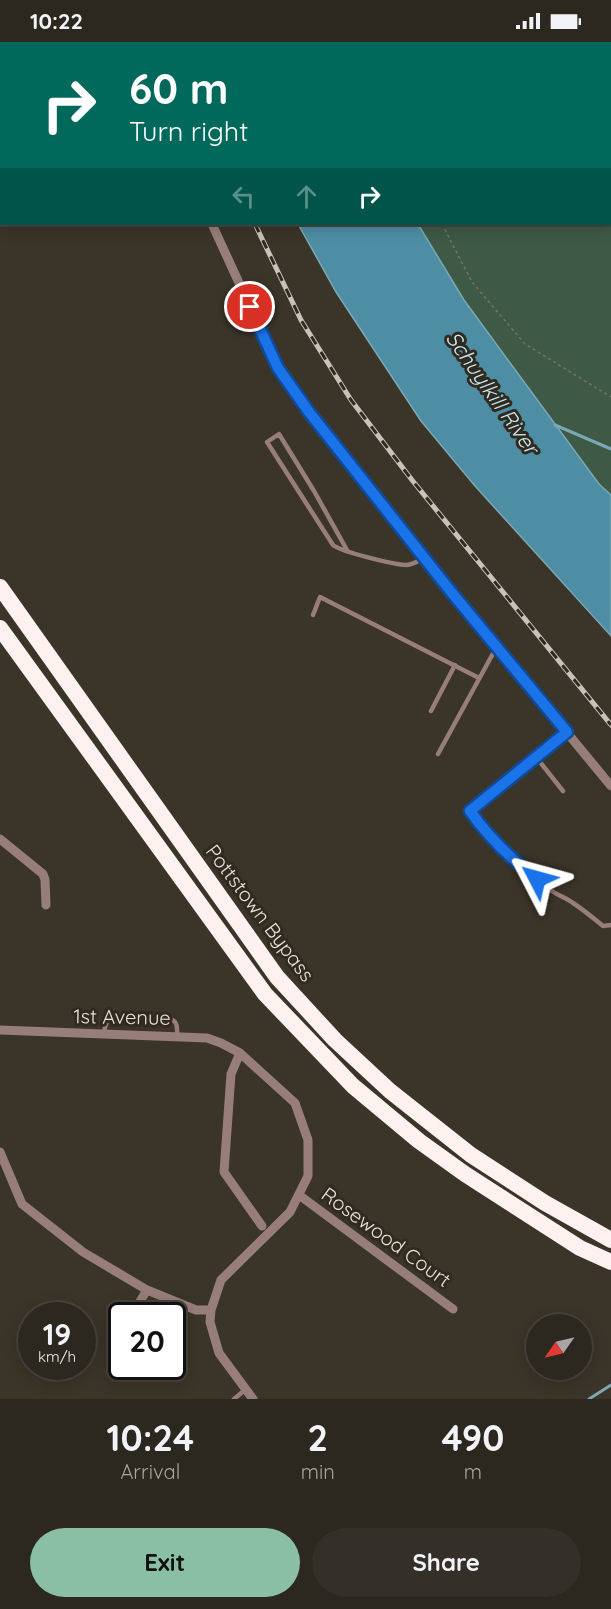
<!DOCTYPE html>
<html lang="en">
<head>
<meta charset="utf-8">
<style>
	body { margin:0; font-family:Quicksand,sans-serif; background:#342f28; color:#f1f3f6; height:100vh; display:flex; flex-direction:column; font-size:22px; white-space:nowrap }
	* { box-sizing:border-box; margin:0 }
	p { font-size:20px; color:#a6a5a4 }
	.icon { flex:none; width:33px; height:33px; fill:none; stroke:currentColor; stroke-width:2; stroke-linecap:round; stroke-linejoin:round }
	.map { position:relative; height:1357px; overflow:hidden }
	.details { display:flex; flex-direction:column; background:#2c271f; flex:1 }
	.details>* { flex:none }
	.hud { position:absolute; left:0px; top:0px; width:612px; height:183px; box-shadow:0 3px 15px #0003,0 0 0 2px #48443d; background:#00695c; color:#fff; overflow:hidden }
	.needle { width:39px; rotate:236deg }
	.controls { position:absolute; left:526px; top:1272px; display:grid; gap:12px }
	.controls a { display:grid; place-items:center; width:66px; height:66px; border-radius:50%; background:#2c271f; box-shadow:0 3px 15px #0003,0 0 0 2px #48443d; font-size:30px }
	.speed { position:absolute; left:18px; top:1260px; display:flex; gap:12px; font-size:30px; font-weight:700; text-align:center }
	.speed>* { display:grid; place-content:center; width:78px; height:78px; border-radius:50%; background:#2c271f; box-shadow:0 3px 15px #0003,0 0 0 2px #48443d; line-height:1 }
	.speed small { font-size:15px; font-weight:400 }
	.speed .limit { border:3px solid #111; border-radius:9px; background:#fff; color:#111 }
	.pin { position:absolute; display:grid; place-items:center; width:51px; height:51px; color:#fff; margin:-26px; border:3px solid #fff; border-radius:50%; box-shadow:0 2px 6px #0007 }
	.me { position:absolute; width:66px; margin:-33px; rotate:309deg; stroke-linejoin:round; filter:drop-shadow(0 0 4px #0008) }
	.turn { display:flex; align-items:center; gap:21px; height:126px; padding:0 30px; font-size:27px }
	.turn .icon { width:78px; height:78px; stroke-width:2.5 }
	.turn b { display:block; font-size:42px; line-height:51px }
	.lanes { display:flex; align-items:center; height:57px; padding:0 30px; background:#0003; justify-content:center; gap:30px; direction:ltr }
	.lanes .off { opacity:.35 }
	.eta { display:flex; justify-content:space-evenly; align-items:center; height:102px; text-align:center }
	.eta b { font-size:36px; font-weight:800; line-height:42px }
	.primary-button { display:flex; gap:12px; margin-top:auto; padding:12px 30px }
	.primary-button a { flex:1; height:69px; border-radius:36px; background:#8abfa5; color:#111; font-size:24px; font-weight:800; line-height:69px; text-align:center }
	.primary-button a+a { background:#342f28; color:#f1f3f6 }
	.status { display:flex; justify-content:space-between; align-items:center; height:42px; padding:0 30px; background:#2c271f; direction:ltr }
	.status svg { height:16px; fill:currentColor }
	.map>svg:first-child { display:block }
	.green { fill:#3e5946 }
	.water { fill:#4e8ea4; stroke:#7ca7b4; stroke-width:1.5 }
	.lines { fill:none; stroke-linecap:round; stroke-linejoin:round }
	.stream { stroke:#7ca7b4; stroke-width:3 }
	.path { stroke:#777167; stroke-width:1.5; stroke-dasharray:3 3; stroke-linecap:butt }
	.lane { stroke:#987e7a; stroke-width:4.5 }
	.street { stroke:#987e7a; stroke-width:9 }
	.highway { stroke:#fef1ef; stroke-width:16 }
	.rail-casing { stroke:#c8c2ba; stroke-width:5 }
	.rail { stroke:#312a1f; stroke-width:3; stroke-dasharray:9; stroke-linecap:butt }
	.route-casing { stroke:#114b97; stroke-width:15 }
	.route { stroke:#1a73e8; stroke-width:10 }
	.labels { text-anchor:middle; stroke-width:6; stroke-linejoin:round; paint-order:stroke }
	.street-label { font-size:20px; fill:#e7e2db; stroke:#312a1f }
	.water-label { font-size:21px; font-style:italic; fill:#c8ebf9; stroke:#312a1f }
</style>
</head>
<body>
<div class="status"><b>10:22</b><svg viewBox="0 0 49 12"><path d="M0 12V9h3v3zM5 12V6h3v6zM10 12V3h3v9zM15 12V0h3v12zM26 1h20v11H26zM47 4h2v5h-2z"/></svg></div>
<div class="map">
<svg width="611" height="1357" viewBox="0 0 611 1357">
	<rect width="100%" height="100%" fill="#3b3429"/>
	<path class="green" d="M345,0h266v453l-12,-11 -135,-184 -46,-76h192v-180z"/>
	<path class="water" d="M298,182h120l46,76 135,184 12,11v141l-136,-150 -54,-65 -85,-129z"/>
	<g class="lines">
		<path class="stream" d="M555,383l56,24
			M589,1357l22,-14"/>
		<path class="path" d="M363,0v2
			M442,182l30,58 53,62 86,53"/>
		<path class="lane" d="M347,508l-33,-59 -35,-57 -12,8 66,103c9,7 62,20 74,20 7,-1 11,-3 17,-8
			M313,573l7,-18 159,81
			M431,669l24,-46
			M567,690l-97,79c22,31 48,56 79,78 8,6 17,9 24,14 11,7 20,15 30,23l8,-1
			M438,712l58,-106
			M536,715l27,34
			M104,992c1,-9 2,-14 10,-19 13,1 53,-2 61,7 3,4 2,10 2,14
			M234,1357l12,-10"/>
		<path class="street" d="M130,0l1,2
			M212,182l66,144 31,44 143,181 159,193
			M0,797l43,35 2,6 1,25
			M0,988l207,8 14,5 19,10 55,50 13,37v36l-18,36 -69,68 -10,30 -1,12 9,31 34,46
			M240,1011l-9,21 -7,98 38,54
			M0,1110l22,52 61,48 64,38 49,20h15
			M299,1153l154,114
			M131,1274l16,-26
			M172,1301l7,-5"/>
		<path class="highway" d="M0,545l277,390 58,63 55,51 81,64 74,48 66,37
			M0,586l265,366 88,92 66,55 46,33 115,74 31,14"/>
		<g class="rail-casing">
			<path id="rail" d="M185,0v2
				M255,182l46,96 50,80 61,80 199,245"/>
		</g>
		<use href="#rail" class="rail"/>
	</g>
	<g class="lines">
		<g class="route-casing">
			<path id="route" d="M250,265l28,61 31,44 143,181 115,139 -97,79c19,27 41,48 67,68"/>
		</g>
		<use href="#route" class="route"/>
	</g>
	<g class="labels">
		<g class="street-label">
			<text transform="translate(260 871) rotate(53)" y="7">Pottstown Bypass</text>
			<text transform="translate(122 975) rotate(1)" y="7">1st Avenue</text>
			<text transform="translate(386 1195) rotate(36)" y="7">Rosewood Court</text>
		</g>
		<g class="water-label">
			<text transform="translate(492 351) rotate(55)" y="7">Schuylkill River</text>
		</g>
	</g>
</svg>
<div class="controls">
<a><svg class="needle" viewBox="-14 -14 28 28"><path d="M0-13l5 13h-10z" fill="#e53935"/><path d="M0 13l5-13h-10z" fill="#a6a5a4"/></svg></a>
</div>
<div class="speed"><div>19<small>km/h</small></div><div class="limit">20</div></div>
<div class="pin" style="left:250px;top:265px;background:#d93025"><svg class="icon" aria-label="arrive" viewBox="0 0 24 24"><path d="M6 21V4h12l-3 4 3 4H6"/></svg></div>
<svg class="me" style="left:537px;top:837px" viewBox="-20 -20 40 40"><path d="M0-17L14 15 0 8-14 15z" fill="#1a73e8" stroke="#fff" stroke-width="4"/></svg>
<div class="hud">
<div class="turn"><svg class="icon" aria-label="right" viewBox="0 0 24 24"><path d="M7 20v-9h11M14 6l5 5-5 5"/></svg><div><b>60 m</b>Turn right</div></div>
<div class="lanes"><svg class="icon off" aria-label="left" viewBox="0 0 24 24"><path d="M17 20v-9H6M10 6l-5 5 5 5"/></svg><svg class="icon off" aria-label="ahead" viewBox="0 0 24 24"><path d="M12 20V5M6 11l6-6 6 6"/></svg><svg class="icon" aria-label="right" viewBox="0 0 24 24"><path d="M7 20v-9h11M14 6l5 5-5 5"/></svg></div>
</div>
</div>
<section class="details">
<div class="eta">
<div><b>10:24</b><p>Arrival</p></div>
<div><b>2</b><p>min</p></div>
<div><b>490</b><p>m</p></div>
</div>
<div class="primary-button"><a>Exit</a><a>Share</a></div>
</section>
</body>
</html>
